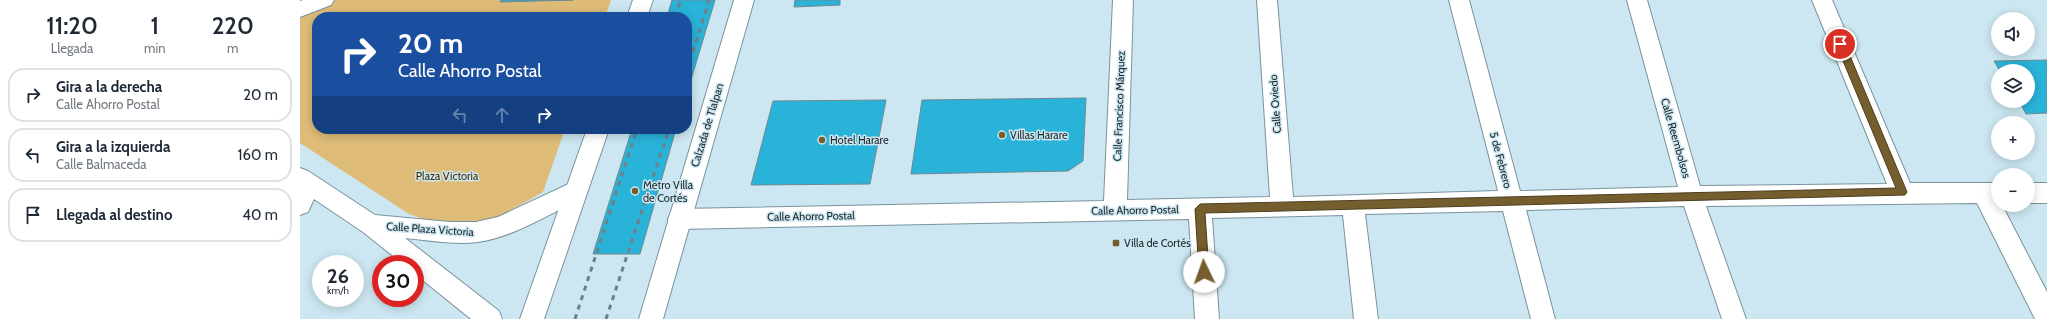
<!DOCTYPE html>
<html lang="es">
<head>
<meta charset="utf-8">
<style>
	body { margin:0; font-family:Cabin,sans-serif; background:#f6f6f7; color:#1f2937; height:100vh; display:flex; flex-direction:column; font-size:15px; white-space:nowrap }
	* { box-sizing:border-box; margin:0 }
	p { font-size:13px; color:#747a83 }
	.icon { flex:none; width:22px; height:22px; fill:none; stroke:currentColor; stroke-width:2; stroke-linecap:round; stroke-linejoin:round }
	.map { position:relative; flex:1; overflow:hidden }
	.side { display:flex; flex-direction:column; background:#fff; width:300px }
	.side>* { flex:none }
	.banner { position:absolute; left:12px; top:12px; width:380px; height:122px; border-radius:16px; box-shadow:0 2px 10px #0003; background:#1a4fa0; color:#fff; overflow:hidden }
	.buttons { position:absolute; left:1691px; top:12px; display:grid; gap:8px }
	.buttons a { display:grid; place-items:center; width:44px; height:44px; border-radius:50%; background:#fff; box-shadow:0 2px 10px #0003; font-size:20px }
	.speed { position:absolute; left:12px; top:255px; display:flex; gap:8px; font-size:20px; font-weight:700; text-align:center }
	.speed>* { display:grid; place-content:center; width:52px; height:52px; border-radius:50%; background:#fff; box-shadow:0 2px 10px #0003; line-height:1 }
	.speed small { font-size:10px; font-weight:400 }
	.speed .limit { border:6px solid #d22; background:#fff; color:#111 }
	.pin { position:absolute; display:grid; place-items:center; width:34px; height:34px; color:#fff; margin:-17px; border:2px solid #fff; border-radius:50%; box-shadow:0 1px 4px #0007 }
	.me { position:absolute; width:44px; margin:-22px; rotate:357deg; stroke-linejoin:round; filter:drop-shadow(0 0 3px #0008) }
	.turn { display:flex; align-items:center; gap:14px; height:84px; padding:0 20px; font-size:18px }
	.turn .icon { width:52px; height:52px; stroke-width:2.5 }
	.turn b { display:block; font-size:28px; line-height:34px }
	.lanes { display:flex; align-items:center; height:38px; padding:0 20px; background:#0003; justify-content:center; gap:20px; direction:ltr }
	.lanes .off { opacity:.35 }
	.eta { display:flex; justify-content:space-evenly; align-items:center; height:68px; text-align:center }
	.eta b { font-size:24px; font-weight:600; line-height:28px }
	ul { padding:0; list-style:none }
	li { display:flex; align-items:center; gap:12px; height:54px; margin:0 8px 6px; padding:0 12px; border:2px solid #e0e1e3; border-radius:16px }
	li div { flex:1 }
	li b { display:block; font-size:15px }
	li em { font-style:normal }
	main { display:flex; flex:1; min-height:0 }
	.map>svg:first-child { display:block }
	.green { fill:#debc78 }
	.building { fill:#2ab3d9; stroke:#6f8891 }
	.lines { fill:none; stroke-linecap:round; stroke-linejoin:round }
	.minor-casing { stroke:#79939c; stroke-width:2 }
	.highway-casing { stroke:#79939c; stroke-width:2 }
	.minor { fill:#fff; fill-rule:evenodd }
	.highway { fill:#fff; fill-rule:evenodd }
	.rail { stroke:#6f8087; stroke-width:3; stroke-dasharray:5 5; stroke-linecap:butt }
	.route { fill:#755e2e; stroke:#4c3d1e }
	.poi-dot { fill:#755e2e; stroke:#cce7f1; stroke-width:1.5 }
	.labels { text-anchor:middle; stroke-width:3; stroke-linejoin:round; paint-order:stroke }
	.street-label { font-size:11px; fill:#202a2e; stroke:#cce7f1 }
	.poi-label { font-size:11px; fill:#202a2e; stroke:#cce7f1; text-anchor:start }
	.park-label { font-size:11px; fill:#433006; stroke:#cce7f1 }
</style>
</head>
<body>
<main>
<section class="side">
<div class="eta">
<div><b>11:20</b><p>Llegada</p></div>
<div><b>1</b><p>min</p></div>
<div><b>220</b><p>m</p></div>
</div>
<ul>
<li><svg class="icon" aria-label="right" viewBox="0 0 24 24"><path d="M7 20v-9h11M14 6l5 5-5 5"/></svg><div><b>Gira a la derecha</b><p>Calle Ahorro Postal</p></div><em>20 m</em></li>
<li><svg class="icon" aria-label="left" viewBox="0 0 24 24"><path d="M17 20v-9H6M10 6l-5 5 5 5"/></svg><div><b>Gira a la izquierda</b><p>Calle Balmaceda</p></div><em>160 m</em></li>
<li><svg class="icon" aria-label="arrive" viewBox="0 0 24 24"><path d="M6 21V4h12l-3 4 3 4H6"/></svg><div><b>Llegada al destino</b></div><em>40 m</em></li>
</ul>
</section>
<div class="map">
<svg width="1747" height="319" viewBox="0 0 1747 319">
	<rect width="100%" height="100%" fill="#cce7f1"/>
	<path class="green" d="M34,0h277l-6,17h-288v112h248l-22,63 -48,27 -25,4 -32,1 -29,-10 -109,-71v-130z"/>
	<path class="building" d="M201,0h72l-73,2z
		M372,0h43l-28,93v-76h-20z
		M495,0h45v5l-46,2z
		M1747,60v53l-21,1 -7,-13h9v-30h-28l-6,-10z
		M786,98l-3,63 -15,10 -157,3 11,-74z
		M586,100l-16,84 -119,1 22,-84z
		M332,129h44l-36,125h-47z"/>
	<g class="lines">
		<g class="minor-casing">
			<path id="minor" d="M3,0h31l-3,5 -31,12v-16z
				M813,0h20l-6,200 143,-3 -13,-197h20l16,197 205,-6 -49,-191h20l51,191 158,-4 -51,-187h20l53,186 187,-2 -75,-184h20l78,183h88v22h4l45,87v27h-12l-58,-116 -271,3 40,113h-24l-38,-113 -158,4 29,109h-24l-28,-108 -138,3 13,105h-24l-11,-104 -131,3 7,101h-24l-6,-100 -510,10 -8,-3 -3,-7 3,-7 8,-3 425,-8z
				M0,168l8,3 67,44 75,7h26l22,-5 77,-36 8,3 3,7c-5,11 -18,15 -29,20 -25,13 -51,27 -79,31 -24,3 -50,-2 -73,-4l94,73 3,8h-31l-56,-45v-10h-12l-40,-32 -49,-33 -6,13 -8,3z
				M1728,183h19v20h-19z"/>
		</g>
		<g class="highway-casing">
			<path id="highway" d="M333,0h20l-6,17h-20z
				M434,0h20l-91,319h-24z
				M287,129h22l-65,190h-24z"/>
		</g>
		<use href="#minor" class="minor"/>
		<use href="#highway" class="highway"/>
		<path class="rail" d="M375,17l6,-17
			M387,71l22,-71
			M275,319l62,-190
			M306,319l63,-190"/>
	</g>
	<path class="route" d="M1540,41l5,3 62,148 -2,3 -700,18 4,59 -5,4 -5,-4 -4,-63 5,-5 696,-16 -60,-144z"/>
	<g class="poi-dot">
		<circle cx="702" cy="135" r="4"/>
		<circle cx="522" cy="140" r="4"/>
		<circle cx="335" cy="191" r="4"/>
		<rect x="812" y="239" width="8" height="8" rx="2"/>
	</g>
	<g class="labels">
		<g class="street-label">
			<text transform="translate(975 104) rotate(-94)" y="4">Calle Oviedo</text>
			<text transform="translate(819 106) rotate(-88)" y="4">Calle Francisco Márquez</text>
			<text transform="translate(407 125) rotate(-73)" y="4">Calzada de Tlalpan</text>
			<text transform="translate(1376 138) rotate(74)" y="4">Calle Reembolsos</text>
			<text transform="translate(1201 160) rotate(75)" y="4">5 de Febrero</text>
			<text transform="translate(835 210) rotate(-1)" y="4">Calle Ahorro Postal</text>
			<text transform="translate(511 216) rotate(-1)" y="4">Calle Ahorro Postal</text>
			<text transform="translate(130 229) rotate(4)" y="4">Calle Plaza Victoria</text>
		</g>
		<g class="poi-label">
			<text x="710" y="139">Villas Harare</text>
			<text x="530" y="144">Hotel Harare</text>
			<text x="343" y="189">Metro Villa<tspan x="343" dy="13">de Cortés</tspan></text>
			<text x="824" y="247">Villa de Cortés</text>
		</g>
		<g class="park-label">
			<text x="147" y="180">Plaza Victoria</text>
		</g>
	</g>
</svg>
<div class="buttons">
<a><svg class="icon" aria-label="sound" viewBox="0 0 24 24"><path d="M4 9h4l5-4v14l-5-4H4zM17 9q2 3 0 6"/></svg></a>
<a><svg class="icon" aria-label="layers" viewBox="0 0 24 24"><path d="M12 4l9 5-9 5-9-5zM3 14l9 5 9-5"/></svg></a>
<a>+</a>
<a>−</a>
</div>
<div class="speed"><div>26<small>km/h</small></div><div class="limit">30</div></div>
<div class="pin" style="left:1540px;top:44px;background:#d93025"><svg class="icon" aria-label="arrive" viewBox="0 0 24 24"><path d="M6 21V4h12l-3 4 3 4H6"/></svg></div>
<svg class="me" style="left:904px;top:272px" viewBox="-20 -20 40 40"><circle r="19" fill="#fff"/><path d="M0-13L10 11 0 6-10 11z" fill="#755e2e"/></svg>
<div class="banner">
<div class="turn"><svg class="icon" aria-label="right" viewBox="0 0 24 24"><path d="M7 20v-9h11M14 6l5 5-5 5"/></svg><div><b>20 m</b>Calle Ahorro Postal</div></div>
<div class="lanes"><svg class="icon off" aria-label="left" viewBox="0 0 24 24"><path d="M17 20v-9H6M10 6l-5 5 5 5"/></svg><svg class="icon off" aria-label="ahead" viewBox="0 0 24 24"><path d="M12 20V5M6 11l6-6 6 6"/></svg><svg class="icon" aria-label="right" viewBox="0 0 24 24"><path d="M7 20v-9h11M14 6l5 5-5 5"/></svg></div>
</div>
</div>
</main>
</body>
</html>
